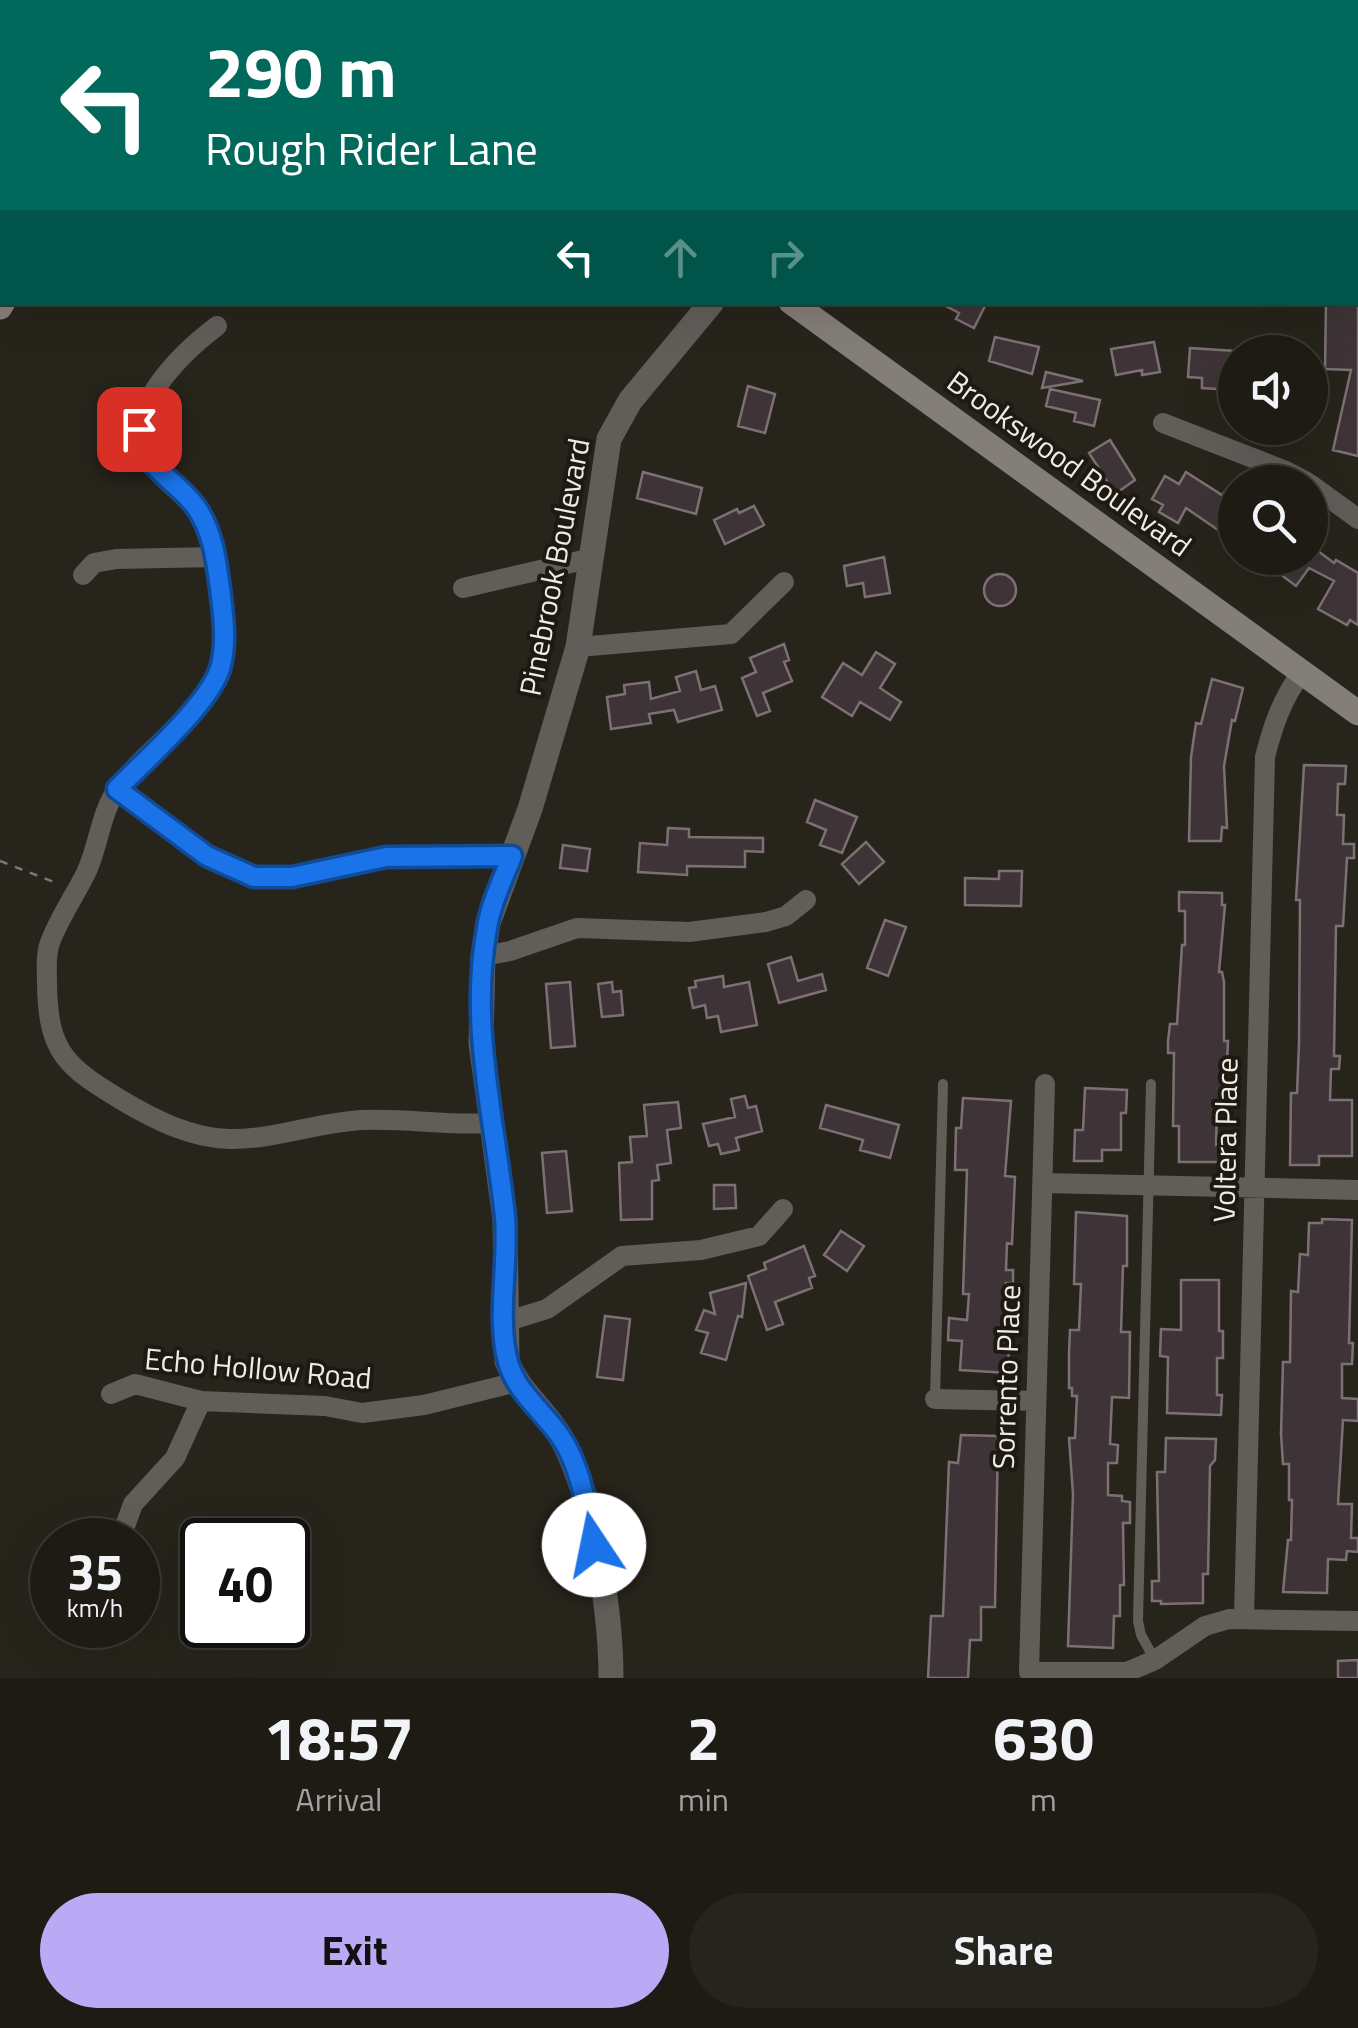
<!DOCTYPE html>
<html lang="en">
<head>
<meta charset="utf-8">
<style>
	body { margin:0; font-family:"Titillium Web",sans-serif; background:#25241d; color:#f1f3f6; height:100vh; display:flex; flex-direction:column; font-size:38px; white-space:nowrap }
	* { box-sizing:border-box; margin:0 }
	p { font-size:32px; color:#a0a1a0 }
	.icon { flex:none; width:55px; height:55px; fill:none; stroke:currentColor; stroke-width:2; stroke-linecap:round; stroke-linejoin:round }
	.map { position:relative; height:1678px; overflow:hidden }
	.details { display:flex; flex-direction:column; background:#1d1b14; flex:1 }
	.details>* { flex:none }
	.hud { position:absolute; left:0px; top:0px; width:1360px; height:305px; box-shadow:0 10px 40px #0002,0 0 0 2px #3b3934; background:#00695c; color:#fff; overflow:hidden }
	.tools { position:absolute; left:1218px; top:335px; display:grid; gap:20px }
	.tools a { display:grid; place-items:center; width:110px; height:110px; border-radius:50%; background:#1d1b14; box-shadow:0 10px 40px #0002,0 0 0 2px #3b3934; font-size:50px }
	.speed { position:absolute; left:30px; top:1518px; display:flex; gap:20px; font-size:50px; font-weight:700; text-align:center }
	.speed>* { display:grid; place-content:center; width:130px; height:130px; border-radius:50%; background:#1d1b14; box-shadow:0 10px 40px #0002,0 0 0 2px #3b3934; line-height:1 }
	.speed small { font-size:25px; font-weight:400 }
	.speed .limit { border:5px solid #111; border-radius:15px; background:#fff; color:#111 }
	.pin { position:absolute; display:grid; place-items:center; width:85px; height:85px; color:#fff; margin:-42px; border-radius:20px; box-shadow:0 5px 15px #0006 }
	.me { position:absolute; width:110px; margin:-55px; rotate:349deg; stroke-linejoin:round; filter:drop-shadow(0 0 8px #0008) }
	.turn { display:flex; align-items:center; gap:35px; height:210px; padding:0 40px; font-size:45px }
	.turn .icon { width:130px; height:130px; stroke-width:2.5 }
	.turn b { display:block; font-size:70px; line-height:85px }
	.lanes { display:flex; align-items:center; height:95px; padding:0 40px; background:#0003; justify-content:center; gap:50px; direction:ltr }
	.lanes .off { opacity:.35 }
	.eta { display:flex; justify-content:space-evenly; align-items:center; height:170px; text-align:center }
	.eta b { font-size:60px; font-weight:700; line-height:70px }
	.action { display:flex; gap:20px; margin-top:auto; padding:20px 40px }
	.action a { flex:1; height:115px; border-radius:60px; background:#baaaf6; color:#111; font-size:40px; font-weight:700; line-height:115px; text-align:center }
	.action a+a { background:#25241d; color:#f1f3f6 }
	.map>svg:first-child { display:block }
	.building { fill:#3e3438; stroke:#7c7074; stroke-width:2.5 }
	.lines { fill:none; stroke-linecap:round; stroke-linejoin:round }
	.path { stroke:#7c7972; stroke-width:2.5; stroke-dasharray:8 8; stroke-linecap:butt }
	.service { stroke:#615e5a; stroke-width:10 }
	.minor { stroke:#615e5a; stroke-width:20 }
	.tertiary { stroke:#615e5a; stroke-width:25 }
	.secondary { stroke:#847e78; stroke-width:25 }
	.route-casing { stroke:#114b97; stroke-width:25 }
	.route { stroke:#1a73e8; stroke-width:18 }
	.labels { text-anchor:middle; stroke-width:8; stroke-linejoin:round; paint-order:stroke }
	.street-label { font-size:30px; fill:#efece7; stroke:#1e1a12 }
</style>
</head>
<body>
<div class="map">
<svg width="1358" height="1678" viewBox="0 0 1358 1678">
	<rect width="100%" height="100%" fill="#27241b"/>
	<path class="building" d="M938,302h49l-13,26 -18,-9 3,-6z
		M1326,302l32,2v152l-25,-6 18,-80 -26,-1z
		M995,337l44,10 -7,27 -43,-13z
		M1154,342l6,30 -18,3v-5l-26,5 -5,-26z
		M1190,348l45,3 -2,39 -31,-2v-10l-14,-1z
		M1046,372l37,9 -41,7z
		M748,386l27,8 -10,39 -27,-7z
		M1050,389l50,11 -6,26 -20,-5 2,-8 -30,-7z
		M1110,440l25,40 -20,14 -26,-41z
		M643,472l59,16 -6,26 -59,-16z
		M1186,472l36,23 5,-6 8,5v16l-14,22 -35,-24 -8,15 -19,-11 4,-7 -11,-6 13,-23 14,8z
		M754,506l10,19 -39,19 -11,-24 23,-11 2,4z
		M1310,545l24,18 2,-3 22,13v52l-8,-5 -3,5 -29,-16 16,-28 -25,-13 -13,18 -37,-28h51z
		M884,557l6,36 -25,4 -2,-14 -16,3 -3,-20z
		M984 590a16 16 0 1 1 32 0a16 16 0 1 1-32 0Z
		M784,644l5,16 -5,2 8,19 -29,12 7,18 -13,5 -15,-38 14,-6 -6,-14z
		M876,652l19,12 -15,24 21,14 -11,18 -30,-18 -8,14 -30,-19 21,-34 19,12z
		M696,671l5,19 14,-4 7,24 -44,12 -4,-12 -25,4 2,9 -40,6 -4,-32 18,-3 -1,-9 25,-3 2,17 29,-8 -4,-14z
		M1212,679l31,9 -8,33 -3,-1 -8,46 3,62 -5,-1 -1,14h-32l2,-84 5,-34 5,1z
		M1304,765l42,1 -1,18h-7l-1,31h7l-1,29h11v14h-7l-4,68h-7l-2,130h6l-1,13h-8l-1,31h22v56h-33v9h-29l1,-72h6l2,-50 1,-143h-4z
		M815,800l42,17 -15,36 -22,-8 6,-15 -19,-8z
		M668,828l21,1v8l74,1v14l-18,-1v16l-58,-1v9l-49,-3 2,-29 27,2z
		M866,842l18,20 -25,22 -17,-20z
		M563,845l27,4 -3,22 -27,-3z
		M999,871h23l-1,35 -56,-1v-27l34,1z
		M1179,892l43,1v12h3l-6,67h3l2,10v59h4l-1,21h-5v50h-5l-1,33h5v17h-42v-36h-6l1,-73h-6v-12l2,-17h7l5,-79h3v-34h-6z
		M885,920l21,7 -18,49 -21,-8z
		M791,957l7,24 24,-7 4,16 -47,13 -11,-39z
		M723,976l1,11 25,-5 8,43 -36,7 -3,-16 -11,2 -2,-13 -12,3 -4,-20 7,-1 -1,-6z
		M570,982l5,64 -24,2 -5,-64z
		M612,982l1,10 8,-1 2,24 -21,2 -4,-33z
		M1085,1088l42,2 -1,23h-5v37h-19v11h-28l1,-31h8z
		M745,1096l3,12 8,-2 6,25 -26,7 3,12 -18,4 -3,-10 -9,2 -6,-22 32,-7 -4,-18z
		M963,1098l48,3 -6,75 10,1 -3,67 -5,-1 -1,27h7v13h-7v29h4l-2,61 -48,-3 2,-29 -14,-1 1,-22 18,2 2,-26h-6l4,-124h-12l1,-42h5z
		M678,1102l3,26 -14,2 4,33 -14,2 2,15 -7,1v38l-31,1 -2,-57 13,-1 -2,-25 17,-1 -3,-31z
		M826,1105l73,20 -9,33 -30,-8 3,-10 -43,-12z
		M566,1151l6,60 -25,2 -5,-60z
		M714,1185h21l1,23 -22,1z
		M1076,1212l51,4v50h-4l-2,66h9l-1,66 -17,-1 -2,47 8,1 -1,18h-9v32l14,1v5l8,1v21h-7l1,62h-4v31h-6l-1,32 -45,-2 5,-152 -4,-56h6l2,-42h-5v-8h-3v-35l1,-23h9l2,-46h-7z
		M1322,1219l30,1 -3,123h4l-1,21h-10v34l16,1v22l-15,-1 -5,84h14l-1,34h7v14l-11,-1 -1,9 -18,-1 -1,34 -44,-1 5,-52h3l1,-40h-3v-36h-6l-2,-30 2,-72h7l1,-71 7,1 2,-38 8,1 1,-32h13z
		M841,1231l23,15 -17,25 -23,-16z
		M804,1246l11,30 -6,2 3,10 -37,14 8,22 -16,6 -19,-54 18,-7 -2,-6z
		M1181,1280h38v51h4v27h-6v37h5l-1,20 -54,-2 1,-56 -8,-1 1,-27 20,1z
		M746,1283l-4,34 -4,-1 -12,44 -25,-7 7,-20 -12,-3 8,-20 11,4 -5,-21z
		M605,1316l25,3 -7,61 -26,-3z
		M961,1435l37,1 -3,171h-14v33h-11l-2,38h-40l3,-62h12l6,-154 9,1z
		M1166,1438l50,1 -1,21 -5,6 -2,108h-5v29l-42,1v-3h-9v-20h7l-2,-109h8z
		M1358,1660v18h-20v-17z"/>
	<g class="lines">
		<path class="path" d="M0,861l59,23"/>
		<path class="service" d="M1151,1084l-13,537 3,14 14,25
			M935,1398l8,-314"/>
		<path class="minor" d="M200,2v-2
			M693,2l1,-2
			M1036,2v-2
			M217,326c-33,25 -103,90 -69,135 18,24 46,38 60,67 11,25 17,76 17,104 1,72 -70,104 -107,156 -18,25 -19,58 -32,85 -11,22 -26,44 -35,67 -6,13 -4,30 -4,44 1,70 20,83 76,117 32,19 68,37 106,38 44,1 89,-17 134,-19 43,-2 85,6 128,3
			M1163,423l123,48 21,11
			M1310,484l48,35
			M83,575l11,-12 22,-4 100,-2
			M463,588l129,-30
			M578,647l153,-13 53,-52
			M117,789l90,67 47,21h38l93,-20 127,-1
			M483,956l27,-5 67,-23 112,4 77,-10 20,-6 20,-16
			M1045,1084l-16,588h98l28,-12 50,-34 24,-7 129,2
			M1043,1183l315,7
			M505,1322l42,-13 75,-53 79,-6 58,-14 24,-27
			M111,1394l24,-10 66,17 124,5 37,7 62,-8 93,-23
			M935,1399l101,2
			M120,1540l13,-36 42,-46 26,-57
			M1244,1618l21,-861c8,-32 17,-58 37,-85"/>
		<path class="tertiary" d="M611,1678c0,-64 -17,-178 -47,-235 -15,-30 -45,-49 -57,-82l-2,-142 -24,-176 2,-87 5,-33 42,-114 48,-162 31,-208 21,-38 82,-99"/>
		<path class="secondary" d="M527,0l2,2
			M791,302l567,411
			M0,307l3,-5"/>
	</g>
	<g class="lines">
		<g class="route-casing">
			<path id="route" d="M139,429c2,39 36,49 57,78 17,25 20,52 24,81 3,26 7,52 1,77 -8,36 -77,96 -104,124l90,67 47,21h38l94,-20 126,-1c-9,23 -21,47 -25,72 -18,98 8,192 18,289 4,45 -9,101 3,145 8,30 35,49 52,74 22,32 26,72 34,109"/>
		</g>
		<use href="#route" class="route"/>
	</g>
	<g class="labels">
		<g class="street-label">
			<text transform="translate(1069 464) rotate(36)" y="10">Brookswood Boulevard</text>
			<text transform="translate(555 567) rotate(-79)" y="10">Pinebrook Boulevard</text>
			<text transform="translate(1226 1140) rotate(-89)" y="10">Voltera Place</text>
			<text transform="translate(258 1369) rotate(5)" y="10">Echo Hollow Road</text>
			<text transform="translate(1007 1377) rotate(-88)" y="10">Sorrento Place</text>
		</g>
	</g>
</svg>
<div class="tools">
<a><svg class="icon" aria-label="sound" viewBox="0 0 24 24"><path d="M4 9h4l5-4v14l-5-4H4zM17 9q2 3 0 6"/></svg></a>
<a><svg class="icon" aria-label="search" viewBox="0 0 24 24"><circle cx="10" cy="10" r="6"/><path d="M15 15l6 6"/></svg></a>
</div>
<div class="speed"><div>35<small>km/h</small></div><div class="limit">40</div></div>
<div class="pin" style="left:139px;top:429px;background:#d93025"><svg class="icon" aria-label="arrive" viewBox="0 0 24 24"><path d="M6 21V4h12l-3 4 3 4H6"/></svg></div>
<svg class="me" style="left:594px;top:1545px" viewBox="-20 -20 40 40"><circle r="19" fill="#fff"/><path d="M0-13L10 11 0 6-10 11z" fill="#1a73e8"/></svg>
<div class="hud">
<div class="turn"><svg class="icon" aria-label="left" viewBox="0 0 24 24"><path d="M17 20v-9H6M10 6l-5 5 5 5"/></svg><div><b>290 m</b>Rough Rider Lane</div></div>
<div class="lanes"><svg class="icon" aria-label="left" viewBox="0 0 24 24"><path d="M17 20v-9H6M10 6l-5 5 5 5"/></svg><svg class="icon off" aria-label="ahead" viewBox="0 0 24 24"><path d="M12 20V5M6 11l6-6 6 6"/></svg><svg class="icon off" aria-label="right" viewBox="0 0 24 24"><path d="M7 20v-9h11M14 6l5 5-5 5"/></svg></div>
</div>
</div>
<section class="details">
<div class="eta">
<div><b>18:57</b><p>Arrival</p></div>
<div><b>2</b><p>min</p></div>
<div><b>630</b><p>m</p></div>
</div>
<div class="action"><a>Exit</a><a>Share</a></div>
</section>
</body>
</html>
